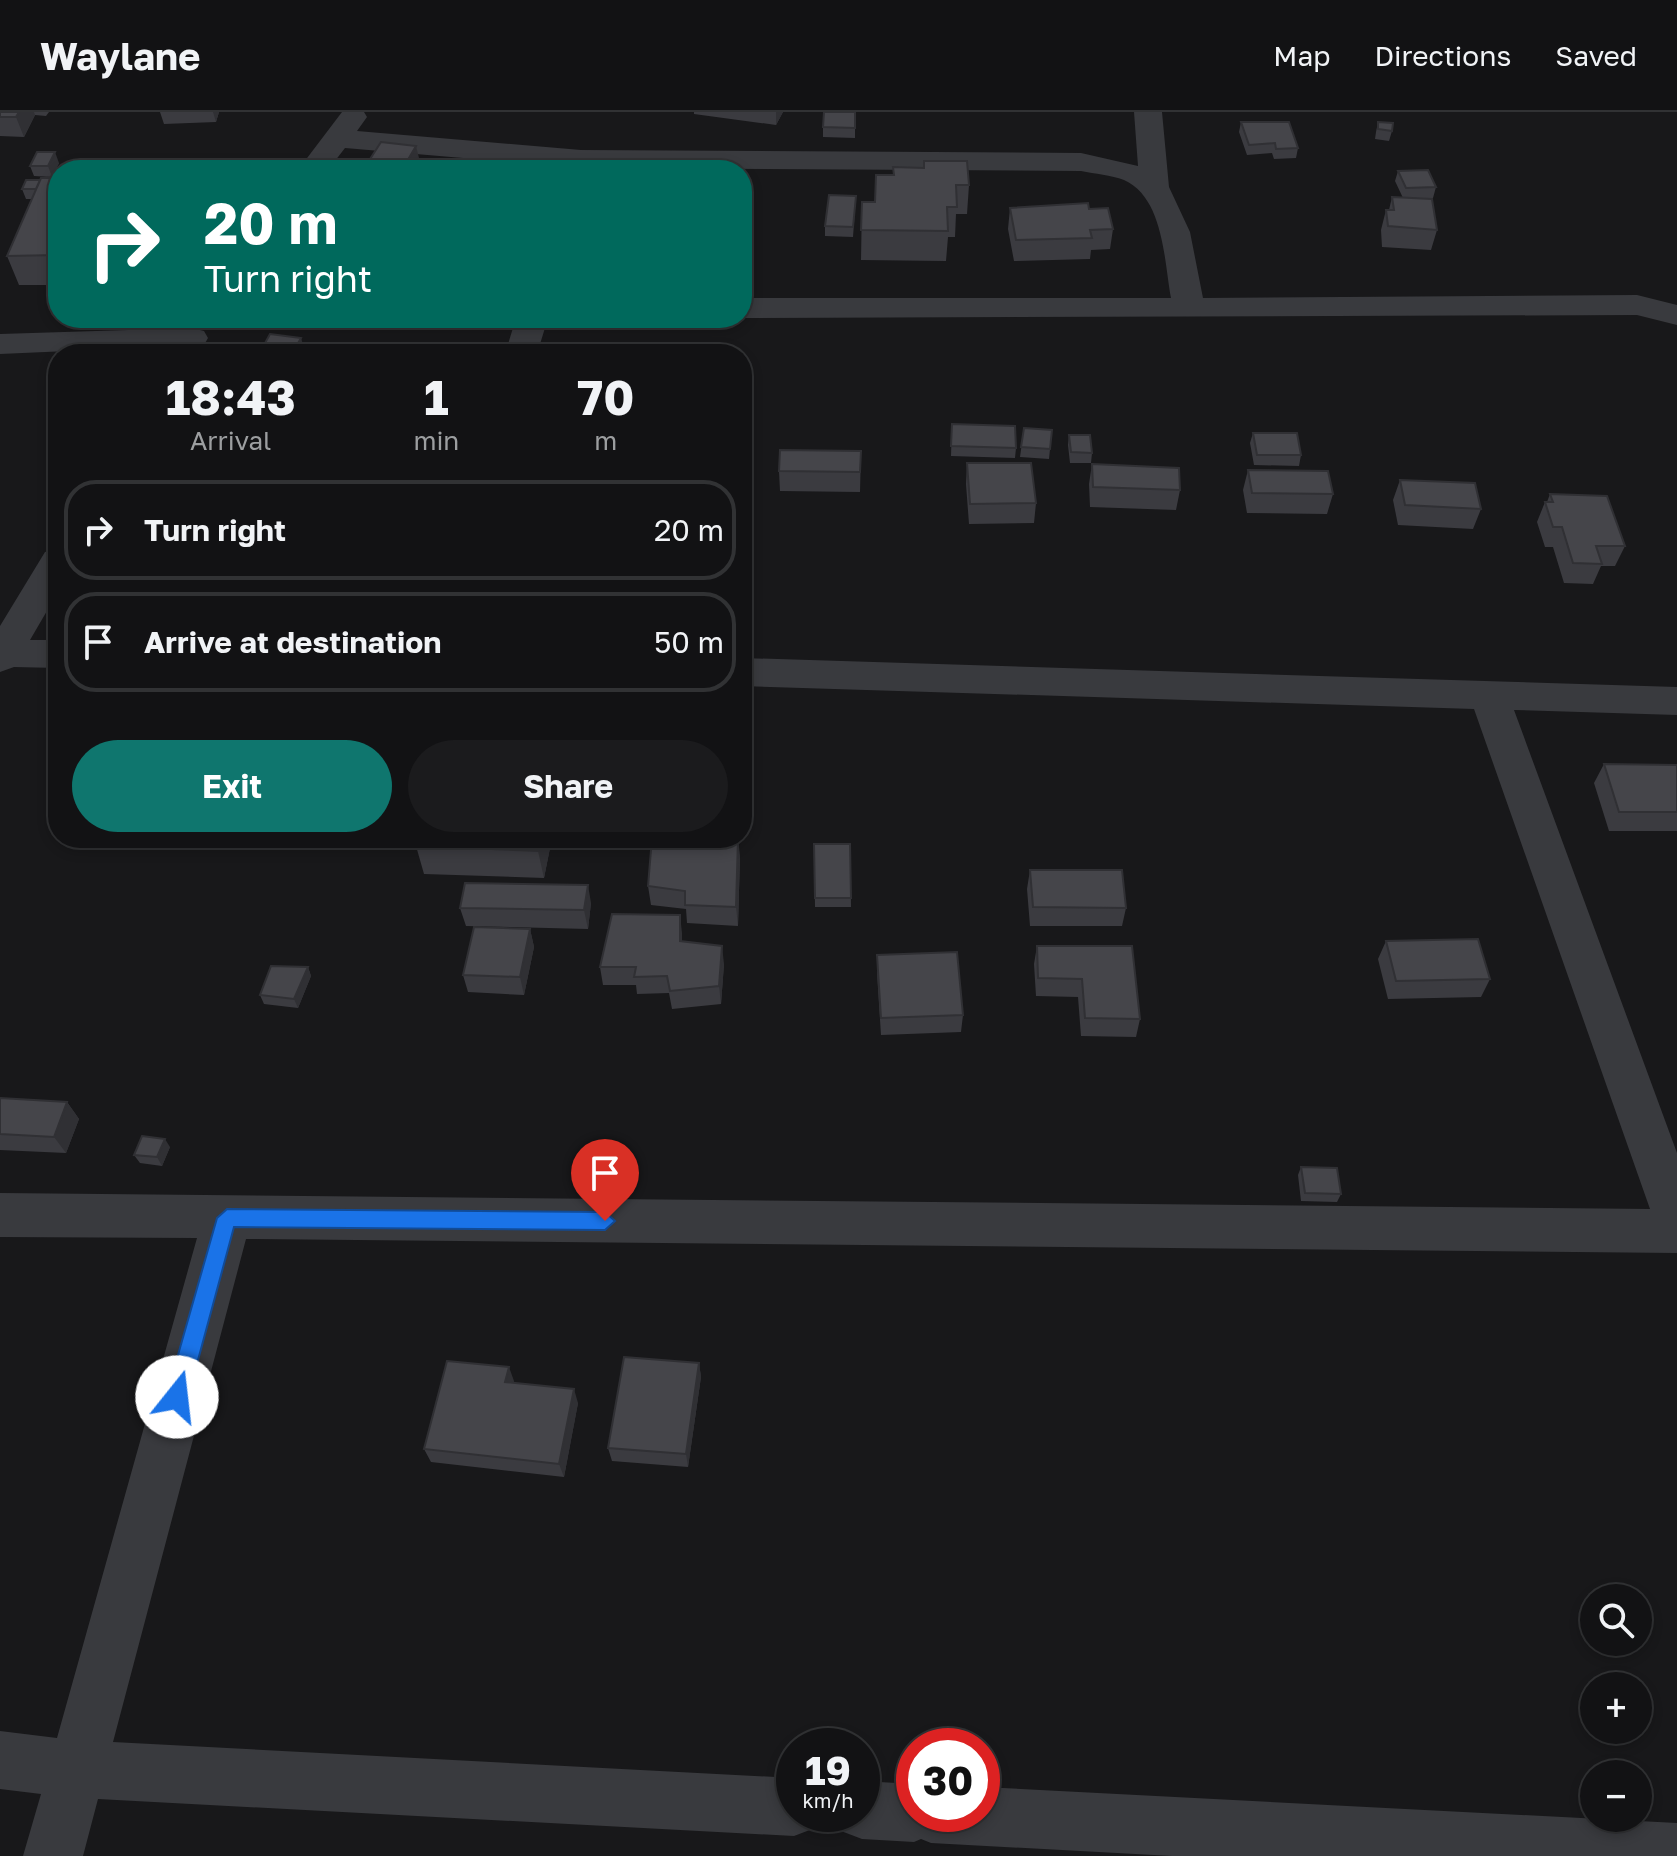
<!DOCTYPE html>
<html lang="en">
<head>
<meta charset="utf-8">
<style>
	body { margin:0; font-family:"Golos Text",sans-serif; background:#1b1b1d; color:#f1f3f6; height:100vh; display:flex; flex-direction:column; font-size:30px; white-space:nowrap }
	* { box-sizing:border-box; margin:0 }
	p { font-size:26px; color:#9c9ea0 }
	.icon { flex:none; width:44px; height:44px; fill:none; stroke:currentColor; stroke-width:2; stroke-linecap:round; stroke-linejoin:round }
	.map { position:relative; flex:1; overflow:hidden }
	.details { position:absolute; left:48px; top:232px; width:704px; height:504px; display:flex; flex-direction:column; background:#121214; border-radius:32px; box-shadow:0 4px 12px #0003,0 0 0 2px #313234 }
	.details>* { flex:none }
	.banner { position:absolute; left:48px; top:48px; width:704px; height:168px; border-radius:32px; box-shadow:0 4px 12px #0003,0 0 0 2px #313234; background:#00695c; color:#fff; overflow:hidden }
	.controls { position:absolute; left:1580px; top:1472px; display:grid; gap:16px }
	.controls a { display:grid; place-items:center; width:72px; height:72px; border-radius:50%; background:#121214; box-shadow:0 4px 12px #0003,0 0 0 2px #313234; font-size:40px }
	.speed { position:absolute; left:776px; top:1616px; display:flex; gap:16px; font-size:40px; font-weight:700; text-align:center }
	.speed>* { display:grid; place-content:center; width:104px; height:104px; border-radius:50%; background:#121214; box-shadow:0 4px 12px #0003,0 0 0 2px #313234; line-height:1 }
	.speed small { font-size:20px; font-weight:400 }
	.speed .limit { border:12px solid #d22; background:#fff; color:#111 }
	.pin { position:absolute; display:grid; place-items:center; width:68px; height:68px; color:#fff; margin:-82px -34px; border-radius:50% 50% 50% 0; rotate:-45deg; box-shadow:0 0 8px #0007 }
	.pin .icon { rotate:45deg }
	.me { position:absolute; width:88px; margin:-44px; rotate:16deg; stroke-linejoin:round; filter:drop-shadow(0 0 6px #0008) }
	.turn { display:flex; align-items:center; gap:28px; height:168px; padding:0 24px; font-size:36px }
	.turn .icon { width:104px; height:104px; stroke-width:2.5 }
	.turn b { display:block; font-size:56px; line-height:68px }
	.eta { display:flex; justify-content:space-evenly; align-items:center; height:136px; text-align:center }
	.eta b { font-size:48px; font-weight:700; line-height:56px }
	.action { display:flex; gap:16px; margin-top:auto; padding:16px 24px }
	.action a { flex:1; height:92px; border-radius:48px; background:#0f766e; color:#fff; font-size:32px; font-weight:700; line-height:92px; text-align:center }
	.action a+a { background:#1b1b1d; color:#f1f3f6 }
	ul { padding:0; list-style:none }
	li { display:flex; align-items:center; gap:24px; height:100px; margin:0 16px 12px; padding:0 8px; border:4px solid #313234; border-radius:32px }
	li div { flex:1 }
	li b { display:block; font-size:30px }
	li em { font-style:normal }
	header { display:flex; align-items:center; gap:48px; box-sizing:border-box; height:112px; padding:0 40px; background:#121214; border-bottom:2px solid #313234 }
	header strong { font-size:38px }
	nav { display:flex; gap:44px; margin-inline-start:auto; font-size:28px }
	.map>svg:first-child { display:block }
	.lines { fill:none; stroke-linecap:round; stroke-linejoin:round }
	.street { fill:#393a3e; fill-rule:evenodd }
	.wall { fill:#3b3b40 }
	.shaded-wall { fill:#303034 }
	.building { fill:#45454a; stroke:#303034; stroke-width:2 }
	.route { fill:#1a73e8; stroke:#114b97; stroke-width:2 }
</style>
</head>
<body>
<header>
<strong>Waylane</strong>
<nav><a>Map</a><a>Directions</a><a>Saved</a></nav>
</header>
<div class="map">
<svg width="1677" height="1744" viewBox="0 0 1677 1744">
	<rect width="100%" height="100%" fill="#18181a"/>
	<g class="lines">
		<path class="street" d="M342,0h22l3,5 -10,14 224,19 500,3 57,13 -4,-54h28l7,75 21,45 13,66 434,-3 40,10v20l-40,-10 -895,3v-20h429c-7,-37 -7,-100 -47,-118 -13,-5 -29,-6 -43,-9l-500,-3 -236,-20 -17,22h-30z
			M516,206h32l-11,36h-32z
			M192,216l12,3 4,7 -4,7 -204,9v-20z
			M58,437v43l-28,48h28v28l-44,-1 -14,5v-46l45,-74z
			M742,546l935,29v28l-163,-5 163,443v100l-1431,-14 -133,503 681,36v36h26l-5,14 -21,8 -696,-37 -15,57h-60l18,-62 -41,-5v-58l57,7 140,-500 -197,-1v-44l1650,16 -176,-500 -732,-23z
			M862,1669l52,3v30h68v-27l695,36v33h-505l-241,-13 -10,-4 -7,3 -52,-3 -21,-8 -7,-17h28z"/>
	</g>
	<path class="wall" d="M0,0h49l-3,4 -11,-1 -11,22 -24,-1z
		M160,0h59l-3,10 -52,2z
		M694,0h89l-7,13 -82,-11z
		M855,0v26l-32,-1v-10z
		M1241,10l57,26 -2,10 -22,1 -2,-6 -25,2 -8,-23z
		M1378,10l14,9 -3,10 -14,-2 1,-7z
		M59,51l-7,14 -18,-1 -4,-10z
		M58,59v114h-39l-12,-29 25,-57h-6l-4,-10 18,-9 11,-2z
		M1398,59l38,16 -3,11h-21l25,32 -6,20 -49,-3 -1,-17 5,-20h3l3,-13 11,1 -8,-17z
		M876,63l93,10 -2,29h-11l-1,23h-7l-2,24 -85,-1 1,-58h13z
		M856,84l-3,41 -28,-1v-10z
		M1010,96l79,1 24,20 -3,20 -19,1 -1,9 -76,2 -6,-32z
		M375,206h62l-1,5h-59z
		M952,312l64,24 -1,10 -64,-2z
		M1024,316l28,2 -3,29 -29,-2z
		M1253,321l48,22 -2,11 -45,-1 -4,-22z
		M1069,323l23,18 -1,10h-21l-2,-18z
		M861,339l-1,41 -80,-1 -1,-20z
		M967,351l69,40 -2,20 -65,1 -3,-40z
		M1092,352l88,26 -4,20 -86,-3 -1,-23z
		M1248,358l85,24 -6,20 -80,-1 -4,-23z
		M1400,368l81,29 -8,20 -75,-4 -5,-25z
		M1550,382l75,52 -10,20h-14l-8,18 -29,-1 -11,-36h-8l-8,-25 8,-20h2z
		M1604,652l73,1v66h-68l-15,-48z
		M552,726l-8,40 -120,-4 -8,-28z
		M814,732h36l1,63h-36z
		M740,744l-2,70 -51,-3 -1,-14 -35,-4 -3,-19z
		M1030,758l96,38 -4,18h-92l-3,-37z
		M591,791l-3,26 -122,-3 -6,-18z
		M530,817l4,18 -10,48 -56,-3 -5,-17z
		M682,821v8l42,23 -3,40 -49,5 -3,-16 -32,1 -1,-9h-33l-3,-18z
		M1386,829l104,38 -9,18 -93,2 -10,-40z
		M1037,834l103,73 -4,18 -55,-1 -3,-39 -42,-1 -2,-32z
		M877,843l86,60 -2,17 -80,3 -4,-62z
		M308,855l3,9 -13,32 -34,-4 -4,-9z
		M0,986l67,4 12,17 -13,34 -66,-3z
		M170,1035l-8,19 -22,-3 -6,-8z
		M1301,1055l40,27 -4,8 -36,-1 -3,-26z
		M699,1251l2,14 -13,90 -76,-6 -4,-13z
		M514,1269v2l64,20 -14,74 -133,-15 -7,-13z"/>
	<path class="shaded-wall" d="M19,0h15l1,3 -11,22 -8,-20z
		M213,0h6l-3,10z
		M776,0h7l-7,13z
		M416,34l5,20 -3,4h-16z
		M55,40l4,11 -7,14 -4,-11z
		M320,206h22l-21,3z
		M301,226l5,16 -13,-2z
		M540,726h12l-8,40 -6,-27z
		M738,726l2,18 -2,70 -2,-19z
		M588,773l3,18 -3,26 -4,-19z
		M680,803l2,18v26l-2,-18z
		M530,817l4,18 -10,48 -4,-18z
		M722,834l2,18 -3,40 -2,-18z
		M308,855l3,9 -13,32 -4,-9z
		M67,990l12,17 -13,34 -12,-16z
		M165,1027l5,8 -8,19 -5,-9z
		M699,1251l2,14 -13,90 -2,-13z
		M509,1255l5,14 -4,15 -5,-14z
		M574,1277l4,14 -14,74 -5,-13z"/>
	<path class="building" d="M0,0h19l-3,5h-16z
		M824,0h31v16l-32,-1z
		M1241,10h48l9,26 -22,1 -1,-6 -26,2z
		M1378,10l15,1 -1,8 -14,-2z
		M381,30l35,4 -14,24h-39z
		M37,40h18l-7,14h-18z
		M924,49h43l2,24h-13l1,22h-10l1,24 -87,-1 1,-28h13l1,-27h18l-1,-8 31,1z
		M167,53l-2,5h-93l2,-4z
		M1428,58l8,17 -30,1 -8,-17z
		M55,59h3v6l-7,1z
		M58,65v78l-51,1 34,-78z
		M26,68h14l-4,9h-14z
		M829,83l27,1 -3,31 -28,-1z
		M1392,85l40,2 5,31 -49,-4 -2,-16h8z
		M1088,91l1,6 19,-1 5,21 -23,1 2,8 -76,2 -6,-32z
		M270,222l31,4 -8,14 16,2h-50z
		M570,235l35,2 -2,5h-35z
		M952,312l63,2 1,22 -65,-2z
		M1024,316l28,2 -2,19 -29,-2z
		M1253,321h44l4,22h-44z
		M1069,323h21l2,18 -21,-1z
		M780,338l81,1 -1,21 -81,-1z
		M967,351h64l5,40 -66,1z
		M1092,352l87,4 1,22 -87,-3z
		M1248,358l80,1 5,23 -81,-1z
		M1400,368l75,3 6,26 -76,-4z
		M1550,382l57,2 18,50h-29l6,18 -29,-1 -11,-36h-9l-8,-25h8z
		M1604,652l73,1v47h-58z
		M418,726h122l-2,13 -122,-5z
		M652,726h86l-2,69 -51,-2v-14l-37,-5z
		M814,732h36l1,54h-36z
		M1030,758h92l4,38 -93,-1z
		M465,771l123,2 -4,25 -124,-2z
		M612,802l68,1v26l42,5 -3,40 -49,5 -3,-15 -33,1 2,-10h-36z
		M474,815l56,2 -10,48 -57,-2z
		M1478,827l12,40 -94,2 -10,-40z
		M1037,834h95l8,73 -55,-1 -3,-39 -44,-1z
		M957,840l6,63 -82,3 -4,-63z
		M271,854l37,1 -14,32 -34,-4z
		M0,986l67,4 -13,35 -54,-3z
		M142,1024l23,3 -8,18 -23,-2z
		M1301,1055l36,1 4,26 -36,-1z
		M624,1245l75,6 -13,91 -78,-6z
		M447,1249l62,6 -4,15 69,7 -15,75 -135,-15z"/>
	<path class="route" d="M227,1097l378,3 10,9 -10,9 -371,-3 -46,170 -4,7 -7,3 -7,-3 -4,-7 51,-179z"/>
</svg>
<div class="controls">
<a><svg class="icon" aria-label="search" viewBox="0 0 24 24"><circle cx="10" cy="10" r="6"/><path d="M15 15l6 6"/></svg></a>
<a>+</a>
<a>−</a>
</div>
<div class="speed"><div>19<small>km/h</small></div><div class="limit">30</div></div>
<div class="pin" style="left:605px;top:1109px;background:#d93025"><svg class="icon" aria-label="arrive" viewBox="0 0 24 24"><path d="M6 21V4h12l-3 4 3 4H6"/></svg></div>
<svg class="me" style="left:177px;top:1285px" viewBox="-20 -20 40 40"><circle r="19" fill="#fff"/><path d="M0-13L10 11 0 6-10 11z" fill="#1a73e8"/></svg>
<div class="banner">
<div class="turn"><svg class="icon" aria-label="right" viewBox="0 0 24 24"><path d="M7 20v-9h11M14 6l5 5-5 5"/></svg><div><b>20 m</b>Turn right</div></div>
</div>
<section class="details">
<div class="eta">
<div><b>18:43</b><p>Arrival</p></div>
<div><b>1</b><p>min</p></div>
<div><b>70</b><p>m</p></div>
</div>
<ul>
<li><svg class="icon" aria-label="right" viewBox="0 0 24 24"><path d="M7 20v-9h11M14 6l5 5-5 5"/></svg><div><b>Turn right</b></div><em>20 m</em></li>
<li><svg class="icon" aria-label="arrive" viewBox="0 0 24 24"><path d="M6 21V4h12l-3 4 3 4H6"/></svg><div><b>Arrive at destination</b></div><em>50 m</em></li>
</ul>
<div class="action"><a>Exit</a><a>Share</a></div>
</section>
</div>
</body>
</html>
